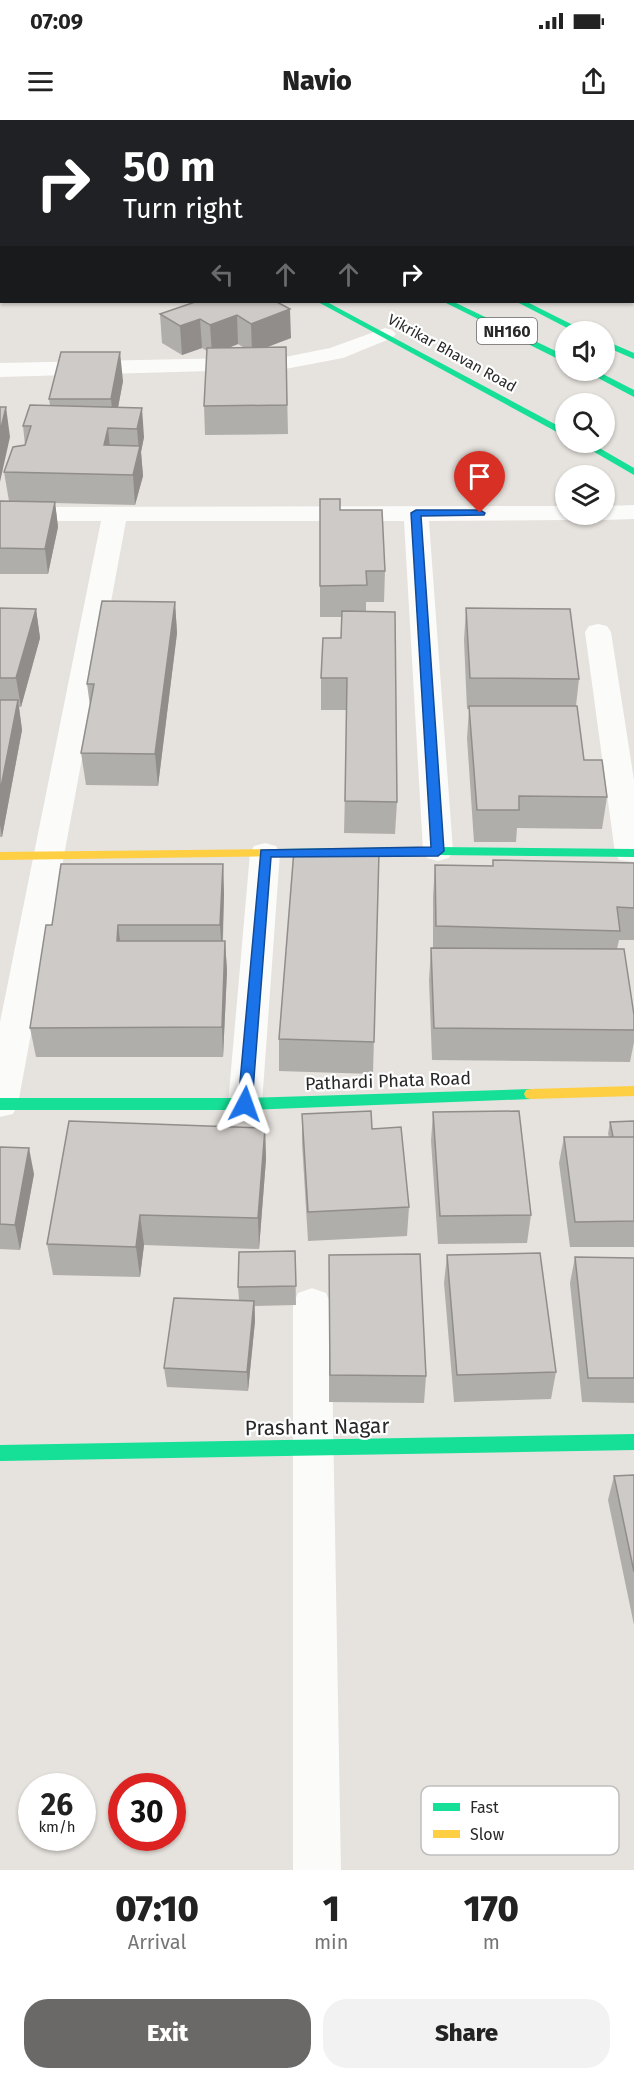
<!DOCTYPE html>
<html lang="en">
<head>
<meta charset="utf-8">
<style>
	body { margin:0; font-family:"Fira Sans",sans-serif; background:#f2f2f2; color:#222; height:100vh; display:flex; flex-direction:column; font-size:22px; white-space:nowrap }
	* { box-sizing:border-box; margin:0 }
	p { font-size:20px; color:#767676 }
	.icon { flex:none; width:33px; height:33px; fill:none; stroke:currentColor; stroke-width:2; stroke-linecap:round; stroke-linejoin:round }
	.map { position:relative; height:1750px; overflow:hidden }
	.panel { display:flex; flex-direction:column; background:#fff; flex:1 }
	.panel>* { flex:none }
	.top-card { position:absolute; left:0px; top:0px; width:634px; height:183px; box-shadow:0 2px 4px #0004; background:#202124; color:#fff; overflow:hidden }
	.controls { position:absolute; left:555px; top:201px; display:grid; gap:12px }
	.controls a { display:grid; place-items:center; width:60px; height:60px; border-radius:50%; background:#fff; box-shadow:0 2px 4px #0004; font-size:30px }
	.speed { position:absolute; left:18px; top:1653px; display:flex; gap:12px; font-size:30px; font-weight:700; text-align:center }
	.speed>* { display:grid; place-content:center; width:78px; height:78px; border-radius:50%; background:#fff; box-shadow:0 2px 4px #0004; line-height:1 }
	.speed small { font-size:15px; font-weight:400 }
	.speed .limit { border:9px solid #d22; background:#fff; color:#111 }
	.pin { position:absolute; display:grid; place-items:center; width:51px; height:51px; color:#fff; margin:-62px -26px; border-radius:50% 50% 50% 0; rotate:-45deg; box-shadow:0 0 6px #0007 }
	.pin .icon { rotate:45deg }
	.me { position:absolute; width:66px; margin:-33px; rotate:4deg; stroke-linejoin:round; filter:drop-shadow(0 0 4px #0008) }
	.turn { display:flex; align-items:center; gap:21px; height:126px; padding:0 24px; font-size:27px }
	.turn .icon { width:78px; height:78px; stroke-width:2.5 }
	.turn b { display:block; font-size:42px; line-height:51px }
	.lanes { display:flex; align-items:center; height:57px; padding:0 24px; background:#0003; justify-content:center; gap:30px; direction:ltr }
	.lanes .off { opacity:.35 }
	.eta { display:flex; justify-content:space-evenly; align-items:center; height:102px; text-align:center }
	.eta b { font-size:36px; font-weight:800; line-height:42px }
	.primary-button { display:flex; gap:12px; margin-top:auto; padding:12px 24px }
	.primary-button a { flex:1; height:69px; border-radius:24px; background:#6a6967; color:#fff; font-size:24px; font-weight:800; line-height:69px; text-align:center }
	.primary-button a+a { background:#f2f2f2; color:#222 }
	.status { display:flex; justify-content:space-between; align-items:center; height:42px; padding:0 30px; background:#fff; direction:ltr }
	.status svg { height:16px; fill:currentColor }
	header { display:flex; justify-content:space-between; align-items:center; height:78px; padding:0 24px; background:#fff; font-size:27px; font-weight:800 }
	.map>svg:first-child { display:block }
	.industrial { fill:#d9d7d9 }
	.lines { fill:none; stroke-linecap:round; stroke-linejoin:round }
	.street { fill:#fbfbfa; fill-rule:evenodd }
	.fast { fill:#16e098; fill-rule:evenodd }
	.slow { fill:#ffcf43; fill-rule:evenodd }
	.wall { fill:#b0aeab; fill-rule:evenodd }
	.shaded-wall { fill:#908d8b }
	.building { fill:#cdcac7; stroke:#908d8b; stroke-width:1.5 }
	.route { fill:#1a73e8; stroke:#114b97; stroke-width:1.5 }
	.labels { text-anchor:middle; stroke-width:4.5; stroke-linejoin:round; paint-order:stroke }
	.far-street-label { font-size:15px; fill:#282828; stroke:#fff }
	.shield { fill:#fff; stroke:#686868; stroke-width:1.5 }
	.shield-label { font-size:16px; font-weight:bold; fill:#282828 }
	.street-label { font-size:18px; fill:#282828; stroke:#fff }
	.near-street-label { font-size:21px; fill:#282828; stroke:#fff }
	.key { fill:#fff; stroke:#bebebe; stroke-width:1.5 }
	.key-label { font-size:16px; fill:#282828 }
</style>
</head>
<body>
<div class="status"><b>07:09</b><svg viewBox="0 0 49 12"><path d="M0 12V9h3v3zM5 12V6h3v6zM10 12V3h3v9zM15 12V0h3v12zM26 1h20v11H26zM47 4h2v5h-2z"/></svg></div>
<header><svg class="icon" aria-label="menu" viewBox="0 0 24 24"><path d="M4 6h16M4 12h16M4 18h16"/></svg>Navio<svg class="icon" aria-label="share" viewBox="0 0 24 24"><path d="M12 15V3M7 8l5-5 5 5M5 13v7h14v-7"/></svg></header>
<div class="map">
<svg width="634" height="1750" viewBox="0 0 634 1750">
	<rect width="100%" height="100%" fill="#e6e2dd"/>
	<path class="industrial" d="M330,0h304v29l-1,-27z"/>
	<g class="lines">
		<path class="street" d="M633,42h1v10h-1z
			M385,208l7,2 4,4 -4,4 -49,20 -58,11 -285,8v-14l285,-6 45,-9z
			M634,385v14l-30,1 -9,-2 -2,-4h11v-8z
			M566,386v8h11l-2,4 -9,2 -137,1 24,330 -4,7 -11,3 -11,-3 -4,-7 -19,-330h-278l-108,583 -5,10 -13,3v-95l101,-501h-101v-14z
			M598,504l9,2 4,6 23,148v82l-15,-2 -4,-7 -30,-221 4,-6z
			M265,723l11,3 4,7 -18,251 -5,10 -12,4 -12,-4 -5,-10 22,-251 4,-7z
			M312,1168l14,5 5,12 10,565h-48v-565l5,-12z"/>
		<path class="fast" d="M84,0h9l1,2h-8z
			M154,0h9l1,2h-8z
			M0,11h2v5h-2z
			M633,174h1v6h-1z
			M318,182h9l239,128v7z
			M444,182h10l112,54v7z
			M517,182h10l60,30h-12z
			M604,220l30,13v6l-30,-13z
			M583,250h12l39,20v7z
			M577,322h12l45,26v7z
			M438,727l196,2v8l-196,-2 -157,2 -6,-4 6,-4z
			M531,969l5,1 2,4 -2,4 -5,1 -286,11h-245v-12h245z
			M634,1314v16l-634,11v-16z"/>
		<path class="slow" d="M263,0h9l1,2h-8z
			M281,729l6,4 -2,3 -285,4v-8z
			M634,966v10l-103,3 -5,-1 -2,-4 2,-4 5,-1z"/>
	</g>
	<path class="wall" d="M0,68h2v64h-2z
		M277,182l14,36 -25,9h20l2,87 -83,1 -1,-29 3,-55 -5,-3 -20,7 -20,-12 -2,-29zM238,224l5,3 -14,1z
		M123,261l-5,26 26,30 -3,15 2,24 -8,29 -80,-2 3,24 -10,47h-48v-73h9l-5,-29 21,-27 -2,-19 27,-21 -1,-6z
		M320,379l20,11 45,61 -1,31h-18v10l31,190 -2,32 -51,-1 3,-123h-26v-32l20,-40 1,-21h-22z
		M175,482l2,31 -19,153 -72,-1 -5,-32 9,-47 -3,-22z
		M0,488l36,1 4,29 -19,69h-2l3,23 -20,107h-2z
		M466,488l113,71 -3,27 8,54 23,37 -5,32 -85,-1 -1,14h-42l-7,-104 2,-29h-2l-3,-69z
		M379,732l-6,222 -94,-3v-32z
		M493,740l141,3v77h-15l-2,9 17,66v27l-4,20 -198,-2 -3,-80 2,-32h2v-51l2,-32 58,1z
		M223,744l1,30 -1,47h2l2,30 -4,86h-187l-6,-29 22,-103z
		M433,992l98,103 -4,28 -89,1 -7,-103z
		M302,994l70,15 37,78 -2,29 -99,5 -6,-98z
		M634,1001v126h-64l-11,-84 5,-26h45l-1,-3 2,-12z
		M265,1008l1,31 -7,90 -115,-4 -4,32 -87,-2 -6,-31z
		M0,1027l34,27 -14,76 -20,-1z
		M295,1131l1,54 -41,1v15l-7,70 -81,-4 -3,-19 75,-68 -1,-13z
		M329,1135l97,121 -2,27 -95,-1z
		M447,1135l109,117 -5,27 -97,3 -10,-119z
		M575,1137l59,1v145l-52,-1 -12,-119z
		M634,1355v150l-26,-125 6,-24z"/>
	<path class="shaded-wall" d="M290,189l1,29 -39,15 -1,-29z
		M237,195l1,29 -26,10 -2,-29z
		M200,199l2,29 -20,7 -2,-29z
		M120,232l3,29 -9,48 -3,-30z
		M6,287l4,30 -10,45v-50z
		M142,288l2,29 -3,15 2,24 -8,29 -2,-30 6,-23 -2,-23z
		M108,308l3,30 -4,17 -3,-30z
		M55,382l3,25 -10,47 -3,-25z
		M175,482l2,31 -19,153 -3,-32z
		M36,489l4,29 -19,69 -5,-29z
		M18,580l4,30 -20,107 -2,-12v-33z
		M223,744l1,30 -2,60 -2,-29z
		M118,805l4,30 -5,-14z
		M225,821l2,30 -4,86 -1,-30z
		M265,1008l1,31 -7,90 -1,-31z
		M29,1028l5,26 -14,76 -5,-25z
		M140,1095l4,30 -4,32 -4,-30z
		M254,1181l1,20 -7,70 -1,-19z"/>
	<path class="building" d="M0,68h2v39l-2,-1z
		M195,182h82l13,7 -39,15 -14,-9 -27,10 -10,-6 -20,7 -20,-12z
		M286,227l1,58 -83,1 3,-58z
		M61,232h59l-9,47h-62z
		M30,285l112,3 -5,21 -29,-1 -4,17 36,1 -7,29 -129,-3 9,-25 12,-2 6,-19h-8z
		M0,287h6l-6,25z
		M320,379h20v11h42l3,61h-19l1,14 -47,1z
		M0,381l55,1 -10,47 -45,-1z
		M102,481l73,1 -20,152 -74,-1 13,-69h-7z
		M0,488l36,1 -20,69h-16z
		M466,488l104,1 9,70 -109,-1z
		M342,491l53,1 2,190 -52,-1 2,-123h-26l2,-40h18z
		M0,580h18l-18,92z
		M469,586h108l7,54h18l5,37 -88,-1v14h-42z
		M294,730l85,2 -5,190 -95,-3z
		M493,740l141,3v45l-17,-1 3,24 -184,-5 -1,-61 58,1z
		M61,744h162l-3,61h-102l-1,16h108l-3,86 -192,1 16,-103h6z
		M431,828l193,1 10,66v15l-200,-2z
		M371,991l1,18 29,-2 8,80 -101,5 -6,-98z
		M519,991l12,104 -91,1 -7,-104z
		M69,1001l196,7 -7,90 -118,-3 -4,32 -89,-3z
		M634,1001v16h-21l-3,-15z
		M564,1017h70v84l-59,1z
		M0,1027l29,1 -14,77 -15,-1z
		M295,1131l1,35 -58,1 1,-35z
		M540,1133l16,119 -99,3 -10,-120z
		M420,1134l6,122 -96,-1 -1,-120z
		M575,1137l59,1v120h-46z
		M174,1178l80,3 -7,71 -83,-4z
		M634,1355v97l-20,-96z"/>
	<path class="route" d="M480,390l5,3 -1,2 -63,1 23,335 -6,5 -167,1 -19,247 -2,4h-10l-2,-4 23,-254 170,-3 -20,-334 5,-3z"/>
	<g class="labels">
		<g class="far-street-label">
			<text transform="translate(452 233) rotate(29)" y="5">Vikrikar Bhavan Road</text>
		</g>
		<rect class="shield" x="477" y="198" width="60" height="26" rx="4.5"/>
		<g class="shield-label">
			<text x="507" y="217">NH160</text>
		</g>
		<g class="street-label">
			<text transform="translate(388 961) rotate(-2)" y="6">Pathardi Phata Road</text>
		</g>
		<g class="near-street-label">
			<text transform="translate(317 1307) rotate(-1)" y="7">Prashant Nagar</text>
		</g>
	</g>
	<rect x="421" y="1666" width="198" height="69" rx="9" class="key"/>
	<rect x="433" y="1683" width="27" height="8" fill="#16e098"/>
	<rect x="433" y="1710" width="27" height="8" fill="#ffcf43"/>
	<g class="key-label">
		<text x="470" y="1693">Fast</text>
		<text x="470" y="1720">Slow</text>
	</g>
</svg>
<div class="controls">
<a><svg class="icon" aria-label="sound" viewBox="0 0 24 24"><path d="M4 9h4l5-4v14l-5-4H4zM17 9q2 3 0 6"/></svg></a>
<a><svg class="icon" aria-label="search" viewBox="0 0 24 24"><circle cx="10" cy="10" r="6"/><path d="M15 15l6 6"/></svg></a>
<a><svg class="icon" aria-label="layers" viewBox="0 0 24 24"><path d="M12 4l9 5-9 5-9-5zM3 14l9 5 9-5"/></svg></a>
</div>
<div class="speed"><div>26<small>km/h</small></div><div class="limit">30</div></div>
<div class="pin" style="left:480px;top:393px;background:#d93025"><svg class="icon" aria-label="arrive" viewBox="0 0 24 24"><path d="M6 21V4h12l-3 4 3 4H6"/></svg></div>
<svg class="me" style="left:245px;top:984px" viewBox="-20 -20 40 40"><path d="M0-17L14 15 0 8-14 15z" fill="#1a73e8" stroke="#fff" stroke-width="4"/></svg>
<div class="top-card">
<div class="turn"><svg class="icon" aria-label="right" viewBox="0 0 24 24"><path d="M7 20v-9h11M14 6l5 5-5 5"/></svg><div><b>50 m</b>Turn right</div></div>
<div class="lanes"><svg class="icon off" aria-label="left" viewBox="0 0 24 24"><path d="M17 20v-9H6M10 6l-5 5 5 5"/></svg><svg class="icon off" aria-label="ahead" viewBox="0 0 24 24"><path d="M12 20V5M6 11l6-6 6 6"/></svg><svg class="icon off" aria-label="ahead" viewBox="0 0 24 24"><path d="M12 20V5M6 11l6-6 6 6"/></svg><svg class="icon" aria-label="right" viewBox="0 0 24 24"><path d="M7 20v-9h11M14 6l5 5-5 5"/></svg></div>
</div>
</div>
<section class="panel">
<div class="eta">
<div><b>07:10</b><p>Arrival</p></div>
<div><b>1</b><p>min</p></div>
<div><b>170</b><p>m</p></div>
</div>
<div class="primary-button"><a>Exit</a><a>Share</a></div>
</section>
</body>
</html>
